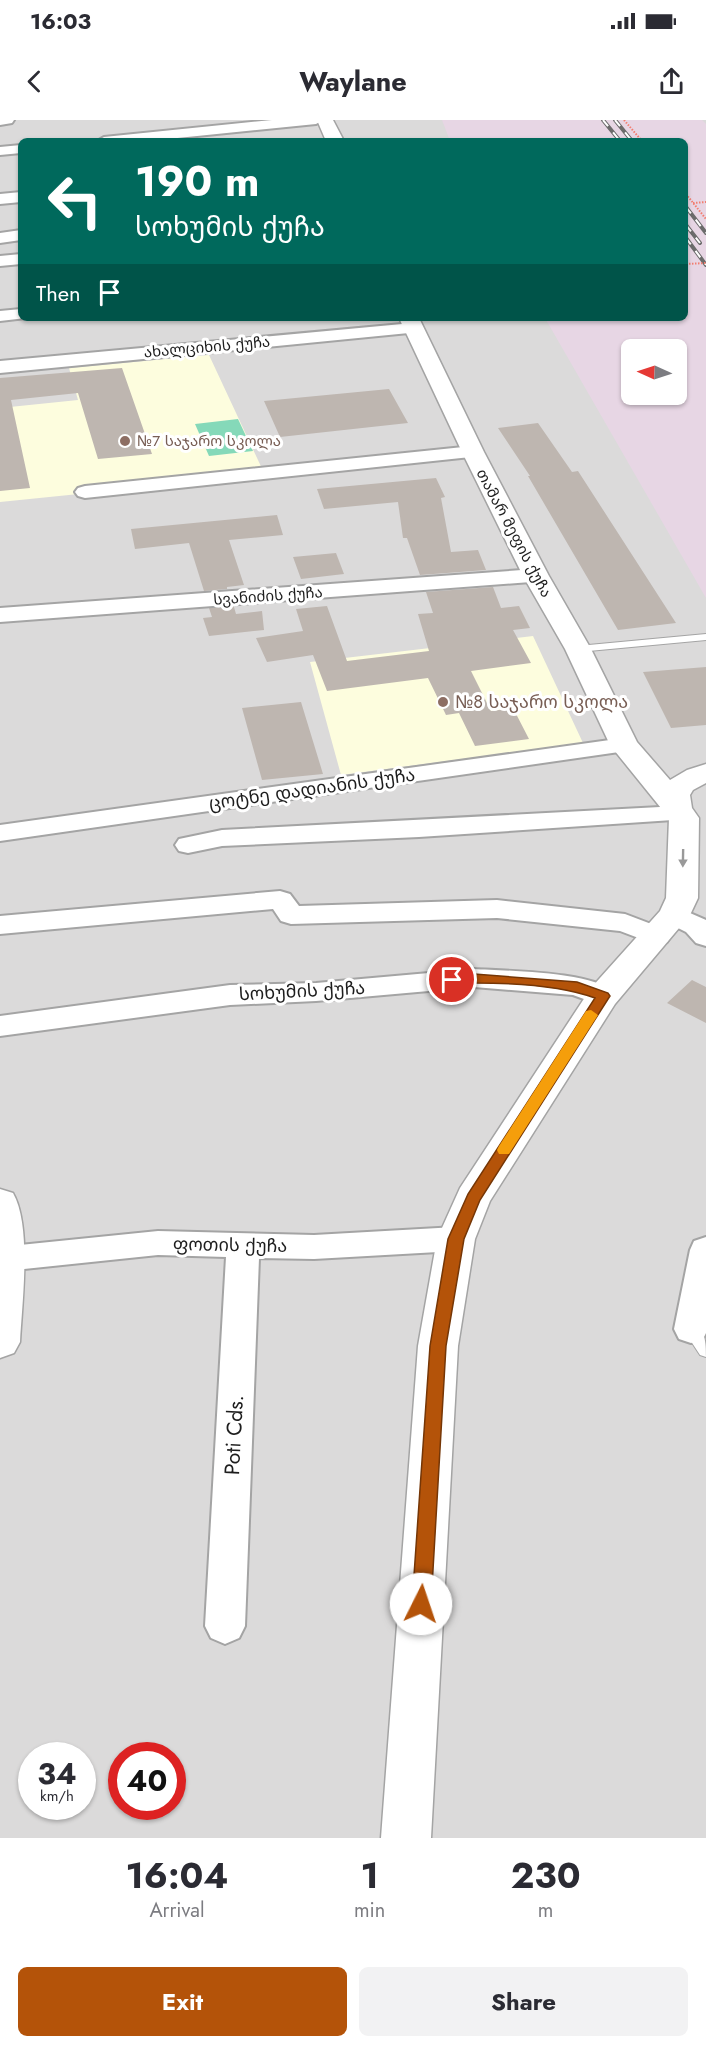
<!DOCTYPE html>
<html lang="en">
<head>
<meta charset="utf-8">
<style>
	body { margin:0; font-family:Jost,"Noto Sans Georgian",sans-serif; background:#f2f2f3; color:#2b2b33; height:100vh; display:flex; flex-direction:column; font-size:22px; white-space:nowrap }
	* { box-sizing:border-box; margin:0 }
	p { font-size:20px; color:#7c7c81 }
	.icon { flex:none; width:33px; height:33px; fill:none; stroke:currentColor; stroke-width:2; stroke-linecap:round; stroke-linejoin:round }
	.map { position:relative; height:1718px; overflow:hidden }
	.drawer { display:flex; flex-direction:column; background:#fff; flex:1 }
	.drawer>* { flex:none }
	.guide { position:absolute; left:18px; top:18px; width:670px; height:183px; border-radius:9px; box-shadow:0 2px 4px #0004; background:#00695c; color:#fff; overflow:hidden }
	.needle { width:39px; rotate:273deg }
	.fabs { position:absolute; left:621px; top:219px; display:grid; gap:12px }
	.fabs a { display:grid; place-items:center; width:66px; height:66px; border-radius:9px; background:#fff; box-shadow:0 2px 4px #0004; font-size:30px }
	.speed { position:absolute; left:18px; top:1622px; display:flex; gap:12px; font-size:30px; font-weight:700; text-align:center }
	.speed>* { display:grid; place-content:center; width:78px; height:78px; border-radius:50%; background:#fff; box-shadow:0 2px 4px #0004; line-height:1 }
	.speed small { font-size:15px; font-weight:400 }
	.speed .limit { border:9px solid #d22; background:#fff; color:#111 }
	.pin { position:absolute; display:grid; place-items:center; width:51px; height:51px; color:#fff; margin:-26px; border:3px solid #fff; border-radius:50%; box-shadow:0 2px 6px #0007 }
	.me { position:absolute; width:66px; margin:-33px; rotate:4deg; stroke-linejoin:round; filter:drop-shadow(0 0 4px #0008) }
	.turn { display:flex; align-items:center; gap:21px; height:126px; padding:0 18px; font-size:27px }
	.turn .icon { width:78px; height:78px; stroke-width:2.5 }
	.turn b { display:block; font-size:42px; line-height:51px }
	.then { display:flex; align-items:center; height:57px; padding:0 18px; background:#0003; gap:12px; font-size:22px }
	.eta { display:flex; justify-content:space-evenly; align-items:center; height:102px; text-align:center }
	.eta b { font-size:36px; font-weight:700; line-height:42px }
	.action { display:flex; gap:12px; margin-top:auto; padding:12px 18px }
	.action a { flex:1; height:69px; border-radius:9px; background:#b45309; color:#fff; font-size:24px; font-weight:700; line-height:69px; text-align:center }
	.action a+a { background:#f2f2f3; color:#2b2b33 }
	.status { display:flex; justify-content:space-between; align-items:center; height:42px; padding:0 30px; background:#fff; direction:ltr }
	.status svg { height:16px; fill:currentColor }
	header { display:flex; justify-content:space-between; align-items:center; height:78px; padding:0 18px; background:#fff; font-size:27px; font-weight:700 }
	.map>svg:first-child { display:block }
	.residential { fill:#dbdada; fill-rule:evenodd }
	.industrial { fill:#e7d6e4; fill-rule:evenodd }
	.education { fill:#fdfdde }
	.pitch { fill:#85d9b9 }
	.building { fill:#beb6b0 }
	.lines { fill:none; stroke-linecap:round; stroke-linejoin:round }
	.service-casing { stroke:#a4a4a4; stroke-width:2 }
	.minor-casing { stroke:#a4a4a4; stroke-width:4 }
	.tertiary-casing { stroke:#a4a4a4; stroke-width:3 }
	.path { stroke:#f27e70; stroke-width:2; stroke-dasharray:1.5 1.5; stroke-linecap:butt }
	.service { fill:#fff; fill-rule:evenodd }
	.minor { fill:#fff; fill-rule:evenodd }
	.tertiary { fill:#fff; fill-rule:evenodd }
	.rail-casing { stroke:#6b6b6b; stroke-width:4 }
	.rail { stroke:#fff; stroke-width:2; stroke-dasharray:8; stroke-linecap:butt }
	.path-bridge { stroke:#f27e70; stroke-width:2; stroke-dasharray:1.5 1.5; stroke-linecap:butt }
	.oneway { fill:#999 }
	.route { fill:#b45309; stroke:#753606; stroke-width:1.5 }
	.slow { fill:#f59e0b }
	.education-dot { fill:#8d6e63; stroke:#fff; stroke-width:2 }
	.labels { text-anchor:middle; stroke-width:6; stroke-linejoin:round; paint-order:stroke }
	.far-street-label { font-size:15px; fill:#1d1d1d; stroke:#fff }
	.far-education-label { font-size:15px; fill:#785e54; stroke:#fff; text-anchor:start }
	.education-label { font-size:18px; fill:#785e54; stroke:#fff; text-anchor:start }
	.street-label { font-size:18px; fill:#1d1d1d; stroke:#fff }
	.near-street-label { font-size:21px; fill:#1d1d1d; stroke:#fff }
</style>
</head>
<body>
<div class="status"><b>16:03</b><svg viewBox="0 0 49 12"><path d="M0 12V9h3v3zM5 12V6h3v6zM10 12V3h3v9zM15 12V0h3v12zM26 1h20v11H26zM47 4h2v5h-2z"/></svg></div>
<header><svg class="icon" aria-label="back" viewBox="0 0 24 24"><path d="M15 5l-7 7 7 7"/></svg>Waylane<svg class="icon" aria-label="share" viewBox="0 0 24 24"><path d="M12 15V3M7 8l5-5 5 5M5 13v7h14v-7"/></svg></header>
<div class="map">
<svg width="706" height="1718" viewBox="0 0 706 1718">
	<rect width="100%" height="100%" fill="#eeebe4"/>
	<path class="residential" d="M0,0h706v1718h-706zM21,21h665v177h-665zM632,230h44v44h-44zM32,1635h50v51h-50zM122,1635h50v51h-50z"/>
	<path class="industrial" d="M442,0h260l4,4v474l-161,-280h141v-177h-236zM632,230h44v44h-44z"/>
	<path class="education" d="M209,235l56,120 -265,27v-94l78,-8 -9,-32z
		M533,516l50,107 -242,32 -31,-113z"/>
	<path class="pitch" d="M238,299l15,32 -44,5 -14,-32z"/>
	<path class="building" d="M122,248l30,86 -54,5 -20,-66 -67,7 19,88 -30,3v-113z
		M389,269l19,34 -128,14 -16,-36z
		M538,303l34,49 6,-1 98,152 -58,7 -90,-154h2l-32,-48z
		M436,358l9,19 -4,1 10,54 27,-2 8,20 -66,5 -13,-37h-4l-5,-36 -74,7 -7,-20z
		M277,395l6,20 -54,5 15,45 -17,2v2l-23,2 -15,-48 -54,6 -4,-20z
		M336,433l8,21 -43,5 -8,-22z
		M493,467l8,21 18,-2 11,22 -17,2 18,33 -60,8 20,40 22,-3 16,31 -54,7 -16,-33 -13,2 -18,-37 -101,13 -14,-36 -46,7 -11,-24 47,-7 -7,-22 31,-3 20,55 82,-10 -11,-37 15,-1 -7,-21z
		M234,487l2,7 26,-3 2,19 -55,6 -6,-18 9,-1 -3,-9z
		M706,547v58l-35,3 -28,-56z
		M301,582l22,72 -61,6 -20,-72z
		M692,860l14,7v36l-39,-20z"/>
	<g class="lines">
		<g class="service-casing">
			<path id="service" d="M706,514v6l-128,12 -5,-3 5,-3z
				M691,1203c15,5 15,20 15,34l-6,-2 -17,-26 2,-5z"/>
		</g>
		<g class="minor-casing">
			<path id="minor" d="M0,0h14l-2,3 -12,2z
				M272,0h51l-7,4 -168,17h-51l7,-4z
				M21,25v8l-21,2v-8z
				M21,72v10l-21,2v-10z
				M21,110v10l-21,3v-10z
				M21,134v10l-21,2v-10z
				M21,189v9h5l-26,3v-10z
				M413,203l6,1 3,4 -3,4 -419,41v-12z
				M473,326l7,2 3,4 -3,4 -395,42 -7,-2 -3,-4 3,-4 7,-2z
				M536,449l8,2 3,5 -3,5 -544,41v-14z
				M624,618l9,2 3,5 -3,5 -633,91v-16z
				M679,686l9,3 4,5 -4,5 -269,18 -197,9 -34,7 -9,-2 -4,-6 4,-6 43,-9z
				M280,771l10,3 9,12 198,-6 128,14 42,16 4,6 -4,6 -10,3 -37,-14 -123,-13 -206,6 -10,-3 -8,-12 -273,25v-18z
				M674,786l32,14v26l-10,-3 -10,-11 -22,-11 -4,-6 4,-6z
				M474,849c30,2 128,2 143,27l-4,7 -10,3 -30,-11 -99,-8 -158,14 -86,4 -230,31v-20l230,-31 86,-2z
				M456,1107l12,3 4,9 -4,9 -12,3 -142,8 -55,-1 -14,368 -6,12 -14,6 -14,-6 -6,-12 21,-369 -68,-2 -153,16 -5,-2v-22l158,-16 156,4z
				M706,1117v96l-3,6 -12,4 -12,-4 -5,-10 16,-79 4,-9z"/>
		</g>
		<g class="tertiary-casing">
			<path id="tertiary" d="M317,0h16l11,21h-18z
				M399,198h20l65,134 65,124 42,73 46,93 33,38 17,-10 19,-6v19l-13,7 -3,5 2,13 7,10 -1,80 -8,17 -75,89 -125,197 -15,38 -17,107 -27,492h-50l37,-492 19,-107 23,-51 131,-200 69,-77 6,-13 3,-80 -59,-73 -45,-96 -42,-73 -61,-124z
				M0,1069l13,4c19,33 9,110 7,149l-6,11 -14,5z"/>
		</g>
		<path class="path" d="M624,0l18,21
			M686,74l20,25
			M693,83l13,-1"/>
		<use href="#service" class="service"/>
		<use href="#minor" class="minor"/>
		<use href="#tertiary" class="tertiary"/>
		<g class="rail-casing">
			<path id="rail" d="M603,0l17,21
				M615,0l17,21
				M686,87l20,26
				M686,105l14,18
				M686,118l20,27"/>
		</g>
		<use href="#rail" class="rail"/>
		<path class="path-bridge" d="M686,144l20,-1"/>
	</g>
	<defs><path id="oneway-solid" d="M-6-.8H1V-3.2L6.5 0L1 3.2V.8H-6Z" transform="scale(1.5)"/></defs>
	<use class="oneway" href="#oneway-solid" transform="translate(683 738) rotate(91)"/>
	<path class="route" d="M474,854l103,8 31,11 2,3 -130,204 -16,39 -18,107 -15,258 -3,5 -7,3 -6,-3 -3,-5 18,-258 18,-107 20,-45 127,-196c-33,-12 -84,-15 -120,-15 -10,-1 -23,5 -30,-3l7,-5z"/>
	<path class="slow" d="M591,890l7,5 -89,139h-10l-2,-4 2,-4 87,-135z"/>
	<g class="education-dot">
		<circle cx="125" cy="321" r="6"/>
		<circle cx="443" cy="582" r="6"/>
	</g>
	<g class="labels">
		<g class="far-street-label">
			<text transform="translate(207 227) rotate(-5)" y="5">ახალციხის ქუჩა</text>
			<text transform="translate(514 413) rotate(62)" y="5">თამარ მეფის ქუჩა</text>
			<text transform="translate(268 476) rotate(-4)" y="5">სვანიძის ქუჩა</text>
		</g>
		<g class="far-education-label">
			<text x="137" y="326">№7 საჯარო სკოლა</text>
		</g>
		<g class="education-label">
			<text x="455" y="588">№8 საჯარო სკოლა</text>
		</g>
		<g class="street-label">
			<text transform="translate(312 669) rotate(-8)" y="6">ცოტნე დადიანის ქუჩა</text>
			<text transform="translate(302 871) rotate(-3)" y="6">სოხუმის ქუჩა</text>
			<text transform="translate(230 1125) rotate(1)" y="6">ფოთის ქუჩა</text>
		</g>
		<g class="near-street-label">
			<text transform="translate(234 1315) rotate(-87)" y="7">Poti Cds.</text>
		</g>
	</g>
</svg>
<div class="fabs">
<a><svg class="needle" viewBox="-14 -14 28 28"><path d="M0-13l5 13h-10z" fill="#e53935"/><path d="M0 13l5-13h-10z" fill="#7c7c81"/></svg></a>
</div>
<div class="speed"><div>34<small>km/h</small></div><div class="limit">40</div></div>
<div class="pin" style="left:452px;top:860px;background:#d93025"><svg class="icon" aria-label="arrive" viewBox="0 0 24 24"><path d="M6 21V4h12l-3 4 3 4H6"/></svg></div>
<svg class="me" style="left:421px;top:1484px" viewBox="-20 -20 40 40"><circle r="19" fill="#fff"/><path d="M0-13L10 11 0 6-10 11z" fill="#b45309"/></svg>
<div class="guide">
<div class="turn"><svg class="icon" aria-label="left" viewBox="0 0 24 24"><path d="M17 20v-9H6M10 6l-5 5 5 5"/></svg><div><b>190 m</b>სოხუმის ქუჩა</div></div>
<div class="then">Then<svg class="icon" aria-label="arrive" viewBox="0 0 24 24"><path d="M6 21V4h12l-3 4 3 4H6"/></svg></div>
</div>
</div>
<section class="drawer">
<div class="eta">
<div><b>16:04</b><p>Arrival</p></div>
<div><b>1</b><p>min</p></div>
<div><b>230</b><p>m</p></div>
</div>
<div class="action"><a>Exit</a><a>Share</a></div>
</section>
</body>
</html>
